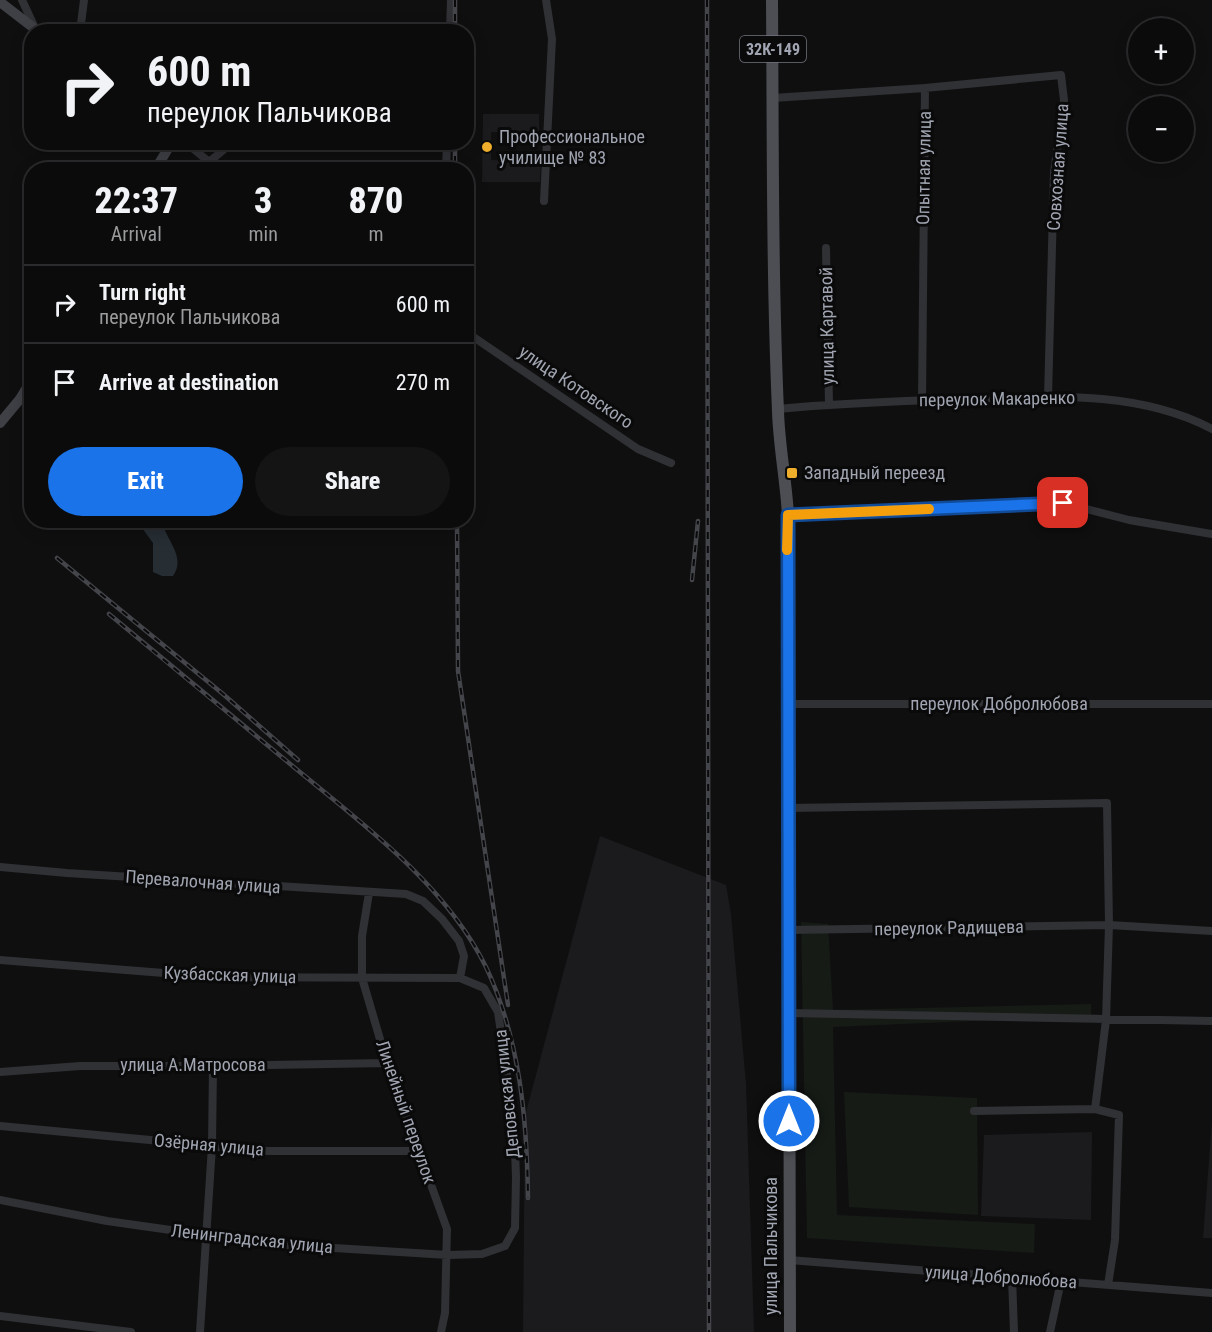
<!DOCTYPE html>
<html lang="en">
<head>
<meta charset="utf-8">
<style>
	body { margin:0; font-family:"Roboto Condensed",sans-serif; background:#141415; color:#f1f3f6; height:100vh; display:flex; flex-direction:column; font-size:22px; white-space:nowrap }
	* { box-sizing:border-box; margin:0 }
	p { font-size:20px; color:#9a9b9d }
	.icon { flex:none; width:33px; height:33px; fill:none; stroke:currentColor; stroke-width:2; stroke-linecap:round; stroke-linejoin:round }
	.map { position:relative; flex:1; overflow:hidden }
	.sheet { position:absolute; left:24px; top:162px; width:450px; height:366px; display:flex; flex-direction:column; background:#0b0b0c; border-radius:24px; box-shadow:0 3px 15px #0003,0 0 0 2px #2b2b2d }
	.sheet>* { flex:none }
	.top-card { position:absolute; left:24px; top:24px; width:450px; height:126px; border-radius:24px; box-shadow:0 3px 15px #0003,0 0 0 2px #2b2b2d; background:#0b0b0c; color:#f1f3f6; overflow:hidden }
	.buttons { position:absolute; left:1128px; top:18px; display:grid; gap:12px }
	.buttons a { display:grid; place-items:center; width:66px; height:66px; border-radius:50%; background:#0b0b0c; box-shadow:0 3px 15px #0003,0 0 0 2px #2b2b2d; font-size:30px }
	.pin { position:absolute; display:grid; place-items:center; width:51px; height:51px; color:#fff; margin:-26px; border-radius:12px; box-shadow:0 3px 9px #0006 }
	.me { position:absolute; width:66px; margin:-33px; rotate:0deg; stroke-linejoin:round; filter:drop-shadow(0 0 4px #0008) }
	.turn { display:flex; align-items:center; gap:21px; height:126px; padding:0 24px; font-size:27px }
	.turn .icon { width:78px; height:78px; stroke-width:2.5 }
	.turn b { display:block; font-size:42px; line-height:51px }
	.eta { display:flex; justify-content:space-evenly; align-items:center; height:102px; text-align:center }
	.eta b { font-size:36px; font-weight:800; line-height:42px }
	.button { display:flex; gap:12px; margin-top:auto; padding:12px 24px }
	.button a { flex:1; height:69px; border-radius:36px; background:#1a73e8; color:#fff; font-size:24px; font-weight:800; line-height:69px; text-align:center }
	.button a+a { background:#141415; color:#f1f3f6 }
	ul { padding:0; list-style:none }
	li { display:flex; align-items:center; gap:18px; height:78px; padding:0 24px; border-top:2px solid #2b2b2d }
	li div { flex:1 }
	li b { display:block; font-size:22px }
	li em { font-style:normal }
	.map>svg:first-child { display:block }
	.built { fill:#1b1b1d }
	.green { fill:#161b16 }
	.water { fill:#262d33 }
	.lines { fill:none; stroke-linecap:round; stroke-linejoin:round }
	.street { stroke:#303135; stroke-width:8 }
	.secondary { stroke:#3e4045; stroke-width:10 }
	.primary { stroke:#4c4e54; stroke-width:12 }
	.rail-casing { stroke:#43454a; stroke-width:4.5 }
	.rail { stroke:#0a0a0b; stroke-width:2; stroke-dasharray:7; stroke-linecap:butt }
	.route-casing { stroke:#114b97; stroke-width:15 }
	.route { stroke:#1a73e8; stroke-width:10 }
	.slow { stroke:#f59e0b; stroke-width:10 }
	.poi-dot { fill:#eead2a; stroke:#0a0a0b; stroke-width:2 }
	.labels { text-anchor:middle; stroke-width:6; stroke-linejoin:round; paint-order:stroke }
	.shield { fill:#0a0a0b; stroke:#73767f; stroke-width:1.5 }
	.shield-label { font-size:16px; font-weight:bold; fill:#a0a5b1 }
	.poi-label { font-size:18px; fill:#a0a5b1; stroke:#0a0a0b; text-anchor:start }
	.street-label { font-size:18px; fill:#a0a5b1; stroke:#0a0a0b }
</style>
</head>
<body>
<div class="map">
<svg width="1212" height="1332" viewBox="0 0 1212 1332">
	<rect width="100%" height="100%" fill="#0f0f10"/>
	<path class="built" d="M483,114h56v19l-48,-1v28l50,2 -1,20h-58z
		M600,836l126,49 5,29 15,170 8,248h-231l2,-216z
		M1212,1121v117h-9z
		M1092,1132l-1,88 -110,-4 3,-81z"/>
	<path class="green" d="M801,922l27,2 5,86 258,-6v12l-258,11 4,188 198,9 -1,29 -227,-15z
		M844,1092l133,6 1,117 -129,-8z"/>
	<path class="water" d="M137,521h25c3,18 25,36 11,55h-11l-9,-4v-29z"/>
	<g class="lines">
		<path class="street" d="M22,0l13,28
			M80,32l4,-32
			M450,32l1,-32
			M925,88l136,-13 3,25 -10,72 -6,225
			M773,98l152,-10 -3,313
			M185,142l34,28
			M209,162l24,-20
			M446,170l1,-28
			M544,201l8,-162 -6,-39
			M826,248l3,156
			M466,332l172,117 33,14
			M778,409c62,-6 125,-8 187,-10 83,-2 171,-10 247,30
			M788,515l275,-12 66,17 83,14
			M787,704h425
			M787,808l320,-5 2,122 -3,95 -11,89 24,6 -4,125 -7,45
			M0,867l67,6 339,21 17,7 19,18 17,22 5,15 -4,22 24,10 14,24 16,110 2,55 -1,51 -10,18 -23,8 -34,1 -179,-11 -162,-23 -107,-21
			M369,893l-7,43v42l25,85 60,166 -2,84 -4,19
			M788,930l321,-5 103,6
			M0,960l214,17 246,1
			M788,1013l424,8
			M0,1072l80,-6h133l174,-3
			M974,1111l121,-2
			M0,1126l268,25h151
			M789,1260l423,33
			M1012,1277l2,55
			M0,1316l131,16
			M200,1332l12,-186 1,-80
			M1050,1332l11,-51"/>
		<path class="secondary" d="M0,2l39,30
			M155,170l17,-28
			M0,423l20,-24 12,-20"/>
		<path class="primary" d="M772,0c1,137 0,274 6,411 1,35 8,69 10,104l2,817"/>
		<g class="rail-casing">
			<path id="rail" d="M455,0v32
				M707,0l2,1332
				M455,142v28
				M457,520l1,151 50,334
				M57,558l166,136 75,66
				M692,580l6,-59
				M109,614c62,52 124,103 186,154 69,57 151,117 191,199 34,72 41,152 42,231"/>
		</g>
		<use href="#rail" class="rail"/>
	</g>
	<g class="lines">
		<g class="route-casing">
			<path id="route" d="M789,1121l-1,-606 275,-12"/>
		</g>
		<use href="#route" class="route"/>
		<path class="slow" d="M787,550l1,-35 141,-6"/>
	</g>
	<g class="poi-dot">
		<circle cx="487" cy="147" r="6"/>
		<rect x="786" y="467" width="12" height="12" rx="3"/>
	</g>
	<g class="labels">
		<rect class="shield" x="740" y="36" width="66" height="26" rx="4.5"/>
		<g class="shield-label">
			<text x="773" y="55">32К-149</text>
		</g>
		<g class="poi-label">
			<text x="499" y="143">Профессиональное<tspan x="499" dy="21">училище № 83</tspan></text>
			<text x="804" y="479">Западный переезд</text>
		</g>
		<g class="street-label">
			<text transform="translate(1058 167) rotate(-86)" y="6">Совхозная улица</text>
			<text transform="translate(924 168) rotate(-89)" y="6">Опытная улица</text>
			<text transform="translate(827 326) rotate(-91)" y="6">улица Картавой</text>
			<text transform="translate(576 387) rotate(34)" y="6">улица Котовского</text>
			<text transform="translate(997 399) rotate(-1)" y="6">переулок Макаренко</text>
			<text x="999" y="710">переулок Добролюбова</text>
			<text transform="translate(203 882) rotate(4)" y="6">Перевалочная улица</text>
			<text transform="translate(949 928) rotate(-1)" y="6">переулок Радищева</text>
			<text transform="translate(230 975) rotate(2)" y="6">Кузбасская улица</text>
			<text x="193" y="1071">улица А.Матросова</text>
			<text transform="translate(507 1094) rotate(-96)" y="6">Деповская улица</text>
			<text transform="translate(406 1112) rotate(71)" y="6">Линейный переулок</text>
			<text transform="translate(209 1145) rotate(5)" y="6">Озёрная улица</text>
			<text transform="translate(252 1239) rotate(6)" y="6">Ленинградская улица</text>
			<text transform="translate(771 1246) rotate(-90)" y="6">улица Пальчикова</text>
			<text transform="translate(1001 1277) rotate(4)" y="6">улица Добролюбова</text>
		</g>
	</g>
</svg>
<div class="buttons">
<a>+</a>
<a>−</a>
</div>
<div class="pin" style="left:1063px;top:503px;background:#d93025"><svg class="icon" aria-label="arrive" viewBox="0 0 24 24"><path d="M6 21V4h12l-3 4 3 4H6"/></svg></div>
<svg class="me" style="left:789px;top:1121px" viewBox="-20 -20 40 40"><circle r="17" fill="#1a73e8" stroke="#fff" stroke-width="3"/><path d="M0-11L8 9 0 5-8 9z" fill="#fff"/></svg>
<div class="top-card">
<div class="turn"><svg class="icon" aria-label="right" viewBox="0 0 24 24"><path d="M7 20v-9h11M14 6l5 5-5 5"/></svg><div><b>600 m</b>переулок Пальчикова</div></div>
</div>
<section class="sheet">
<div class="eta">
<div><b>22:37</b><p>Arrival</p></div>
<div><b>3</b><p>min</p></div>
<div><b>870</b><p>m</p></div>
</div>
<ul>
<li><svg class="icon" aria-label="right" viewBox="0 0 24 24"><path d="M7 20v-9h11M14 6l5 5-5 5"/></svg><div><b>Turn right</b><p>переулок Пальчикова</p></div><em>600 m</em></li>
<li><svg class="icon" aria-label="arrive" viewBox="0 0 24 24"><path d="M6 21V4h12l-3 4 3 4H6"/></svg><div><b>Arrive at destination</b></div><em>270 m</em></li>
</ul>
<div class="button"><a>Exit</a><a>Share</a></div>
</section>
</div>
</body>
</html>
